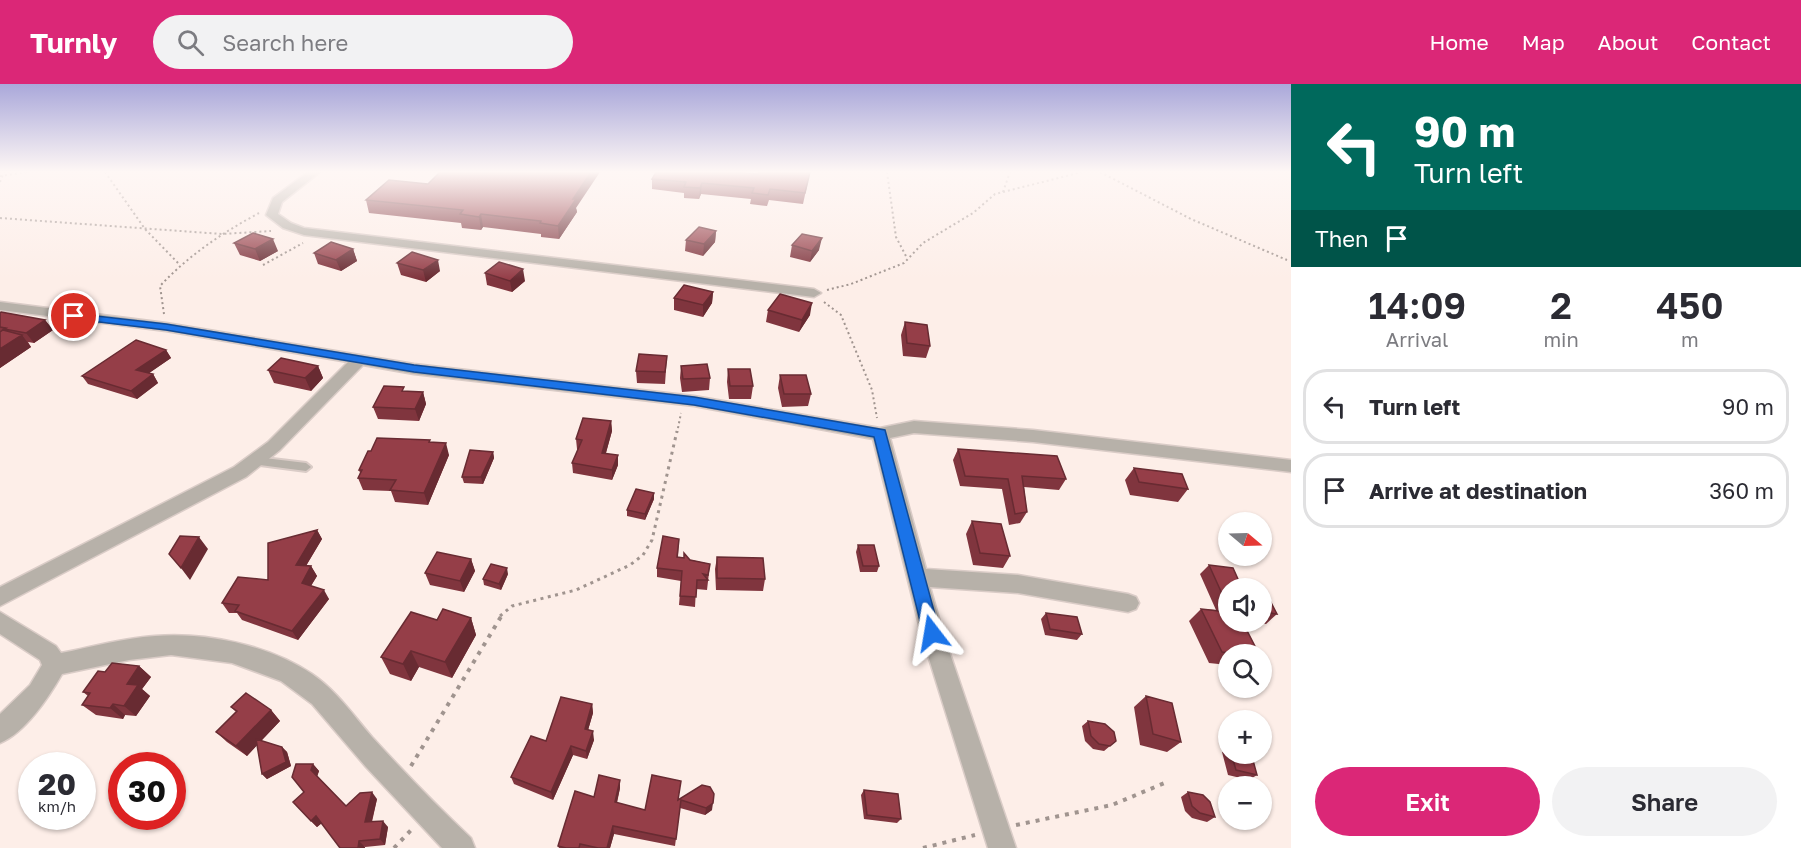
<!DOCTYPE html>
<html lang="en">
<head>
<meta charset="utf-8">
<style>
	body { margin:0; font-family:"Golos Text",sans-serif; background:#f2f2f3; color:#2b2b33; height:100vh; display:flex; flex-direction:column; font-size:22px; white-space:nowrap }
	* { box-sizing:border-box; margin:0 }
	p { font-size:20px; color:#7c7c81 }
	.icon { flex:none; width:33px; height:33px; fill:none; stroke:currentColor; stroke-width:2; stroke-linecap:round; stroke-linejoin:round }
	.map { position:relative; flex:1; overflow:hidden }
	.sheet { display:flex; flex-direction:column; background:#fff; width:510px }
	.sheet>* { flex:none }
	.banner { background:#00695c; color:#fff; overflow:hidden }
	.needle { width:39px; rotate:109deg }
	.tools { position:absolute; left:1218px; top:428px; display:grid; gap:12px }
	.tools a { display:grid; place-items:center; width:54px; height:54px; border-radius:50%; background:#fff; box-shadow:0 2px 4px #0004; font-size:30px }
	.speed { position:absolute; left:18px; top:668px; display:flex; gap:12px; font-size:30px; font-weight:700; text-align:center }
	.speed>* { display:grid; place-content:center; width:78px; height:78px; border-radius:50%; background:#fff; box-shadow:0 2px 4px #0004; line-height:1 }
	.speed small { font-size:15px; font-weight:400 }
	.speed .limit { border:9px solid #d22; background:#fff; color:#111 }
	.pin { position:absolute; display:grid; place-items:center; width:51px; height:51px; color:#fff; margin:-26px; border:3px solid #fff; border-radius:50%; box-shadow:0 2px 6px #0007 }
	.me { position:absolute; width:66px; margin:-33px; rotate:346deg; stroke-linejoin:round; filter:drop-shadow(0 0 4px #0008) }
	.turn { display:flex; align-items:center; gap:21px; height:126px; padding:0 24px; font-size:27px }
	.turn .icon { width:78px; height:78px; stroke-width:2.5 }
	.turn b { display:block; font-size:42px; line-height:51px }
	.then { display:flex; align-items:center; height:57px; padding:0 24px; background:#0003; gap:12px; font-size:22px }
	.eta { display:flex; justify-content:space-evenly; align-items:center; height:102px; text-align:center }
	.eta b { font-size:36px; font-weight:600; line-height:42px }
	.action { display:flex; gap:12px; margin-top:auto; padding:12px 24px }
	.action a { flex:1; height:69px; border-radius:36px; background:#db2777; color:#fff; font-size:24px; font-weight:600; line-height:69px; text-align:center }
	.action a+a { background:#f2f2f3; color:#2b2b33 }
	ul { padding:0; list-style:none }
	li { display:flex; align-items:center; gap:18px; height:75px; margin:0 12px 9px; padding:0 12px; border:3px solid #e1e1e2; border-radius:24px }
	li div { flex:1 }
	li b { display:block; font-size:22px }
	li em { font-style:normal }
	header { display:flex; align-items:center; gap:36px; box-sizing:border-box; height:84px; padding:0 30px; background:#db2777; color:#fff }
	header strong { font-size:28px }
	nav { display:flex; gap:33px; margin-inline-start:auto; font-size:21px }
	.search { width:420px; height:54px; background:#f2f2f3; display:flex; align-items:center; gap:15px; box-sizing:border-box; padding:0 21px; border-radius:33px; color:#7c7c81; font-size:22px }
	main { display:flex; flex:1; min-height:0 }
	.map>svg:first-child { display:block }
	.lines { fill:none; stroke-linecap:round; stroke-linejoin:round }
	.service-casing { stroke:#daccc7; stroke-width:4 }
	.minor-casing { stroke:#daccc7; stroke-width:3 }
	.path-far2 { stroke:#a0948f; stroke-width:2; stroke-dasharray:2 3; stroke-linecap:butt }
	.path-far1 { stroke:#a0948f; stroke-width:3; stroke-dasharray:3 4.5; stroke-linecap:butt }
	.path { stroke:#a0948f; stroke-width:4; stroke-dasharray:4 6; stroke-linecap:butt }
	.service { fill:#b7b1a9; fill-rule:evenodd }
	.minor { fill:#b7b1a9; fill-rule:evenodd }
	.wall { fill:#80353e }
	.shaded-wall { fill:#682b32 }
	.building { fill:#953e48; stroke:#682b32; stroke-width:1.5 }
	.route { fill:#1a73e8; stroke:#114b97; stroke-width:1.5 }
</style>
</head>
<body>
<header>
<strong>Turnly</strong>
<div class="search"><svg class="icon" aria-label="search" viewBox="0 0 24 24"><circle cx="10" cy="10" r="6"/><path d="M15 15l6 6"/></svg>Search here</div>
<nav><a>Home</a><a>Map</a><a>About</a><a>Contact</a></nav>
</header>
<main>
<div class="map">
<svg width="1291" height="764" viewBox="0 0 1291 764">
	<rect width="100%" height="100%" fill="#fdeee8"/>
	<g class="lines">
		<g class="service-casing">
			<path id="service" d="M256,373l50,6 5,4 -5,4 -54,-7 -1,-3 1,-3z"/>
		</g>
		<g class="minor-casing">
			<path id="minor" d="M308,88h12l-38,30 -4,12 13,9 13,5 510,61 7,4 -7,4 -510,-62 -21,-7 -17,-13 7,-17z
				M0,218l166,21 248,41 280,32 186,32 34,-7 119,9 258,30v12l-258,-30 -119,-9 -24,5 36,131 92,6 110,19 8,3 3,6 -3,6 -8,3 -110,-19 -88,-6 13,46 73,215h-28l-67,-215 -48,-194 -179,-33 -280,-32 -51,-9 -83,85 -34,27 -246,129v-19l234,-120 34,-25 80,-80 -182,-31 -166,-21z
				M0,528l56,34 5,7c31,-6 62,-15 94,-17 51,-4 114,9 157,38 24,16 41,41 60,63 32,35 65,69 99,101l4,10h-33l-76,-81 -54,-63 -31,-23 -49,-18 -61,-8 -42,5 -67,14c-13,23 -37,59 -62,69v-29l30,-29 12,-20 -2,-5 -40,-26z"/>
		</g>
		<path class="path-far2" d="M105,88l40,57 34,35
			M887,88l9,65 11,21
			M1100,88l91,47 96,41
			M0,92l27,-4
			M0,98l4,-10
			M1003,108l7,-20
			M0,134l222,16 49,-3
			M263,181l40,-22
			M827,206l24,-6 53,-21 19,-20 50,-30 22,-19 87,-22
			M824,218l17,13 31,75 5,28
			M164,230l-4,-28c29,-31 62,-53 99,-73
			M677,349l4,-20"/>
		<path class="path-far1" d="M500,532l12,-10 64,-16 54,-25 13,-10 9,-15 25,-109"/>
		<path class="path" d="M411,682l91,-151
			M1016,741l96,-20 55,-23
			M394,764l19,-20
			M923,764l52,-13"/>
		<use href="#service" class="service"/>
		<use href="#minor" class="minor"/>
	</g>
	<path class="wall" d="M810,88l-7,32 -34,-4 -2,6 -17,-2 1,-5 -50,-5 -2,5 -15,-1v-5l-32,-4v-10z
		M366,116l210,8 1,4 -18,27 -18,-2v-3l-58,-7 -2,3 -19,-2 -1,-5 -92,-10z
		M716,147l-1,11 -12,14 -18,-5 1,-11z
		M234,159l44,8 -18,10 -20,-6z
		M792,161l27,5 -9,12 -20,-5z
		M353,165l4,12 -16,10 -23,-7 -4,-11z
		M397,179l43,8 -14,11 -25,-7z
		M485,189l40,8 -13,11 -25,-7z
		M713,208l-1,11 -9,14 -29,-7v-12z
		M768,226l42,5 -11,17 -33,-10z
		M0,229l45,7 8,10 -19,13 -6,-1 3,5 -31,21z
		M905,238l25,24 -4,12 -23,-2 -2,-21z
		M166,266l5,8 -22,15 4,1 5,9 -21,16 -49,-15 -6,-8z
		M667,272l-2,28 -28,-1 -1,-12z
		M318,282l5,12 -12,13 -37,-8 -6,-13z
		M681,282l29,12 -1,12 -27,2 -2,-14z
		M728,285l25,17 -2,13h-22l-2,-17z
		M780,291l31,19 -3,12 -26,1 -4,-19z
		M405,307l18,1 3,12 -7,17 -41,-2 -5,-12z
		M611,337l1,10 -6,22 12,12 -6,15 -39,-7 -1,-10 6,-13 -1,-1 -1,-10z
		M431,358l18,13 -21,50 -33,-3 -4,-11 -28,-1 -5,-12 2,-5 -1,-3 12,-19z
		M958,365l108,30 -7,11 -35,-3 3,25 -7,11 -11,2 -7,-36 -42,-3 -7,-26z
		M493,368l1,6 -11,26 -19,-1 -2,-6z
		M1134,384l54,21 -10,13 -48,-7 -5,-15z
		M654,409v6l-9,21 -18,-4v-6z
		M972,437l38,35 -7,12 -30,-3 -7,-31z
		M317,446l5,9 -16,27h5l6,10 -6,10 18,13 -31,41 -56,-20 -5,-7h-8l-7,-10 46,-23z
		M679,455l-1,18 32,7 -3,26 -11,-1 -1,18 -16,-2 2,-24 -24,-4v-9z
		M858,461l21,21 -2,6h-17l-4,-20z
		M717,473l48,22 -2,12 -47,-1 -1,-21z
		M471,475l4,12 -11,21 -34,-7 -5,-12z
		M1209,481l19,23v33l31,33h-31v11l-19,-2 -20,-42 12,-12 15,1 -16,-36z
		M508,490l-7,16 -17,-5 -1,-6z
		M1262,507l15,23 -11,10 -17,-3h13z
		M1046,529l36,21 -5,6 -32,-5 -4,-16z
		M471,534l5,17 -24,43 -33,-11 -8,14 -21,-7 -9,-17 56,-37z
		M139,582l12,11 -9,12 8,7 -14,20 -11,-1 -2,4 -27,-4 -14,-10 6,-9 -5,-4 22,-20z
		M1146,612l35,46 -14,10 -27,-7 -6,-38z
		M592,620l1,9 -5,17 6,10 -7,19 -14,-4 -20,45 -39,-16 -3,-7 35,-36z
		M231,623l40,3 9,11 -19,20 21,6 5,5 4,14 -24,13 -5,-5 -5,-29 -10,11 -20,-14 -11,-10 20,-20z
		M1088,637l28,20 -12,10 -11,-2 -8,-8 -3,-15z
		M1228,664v5h23l6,22 -8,5 -21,-5 -6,-23z
		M313,680l6,7 -2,5 29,30 31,-7 -5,23 16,5 -3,18 -20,2 -43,-24 -5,4 -6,-6 -7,-29z
		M702,701l10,25 -7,5 -25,-7 -5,38 -61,-12 -4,14h-51l-1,-2 36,-49 26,-9 -3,15 28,7 33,-10z
		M864,706l37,29 -4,4 -33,-4 -3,-24z
		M1188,708l27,25 -8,5 -15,-4 -7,-7 -4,-14z"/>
	<path class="shaded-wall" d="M591,88h9l-24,36 1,4 -18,27 -1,-13 15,-27z
		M702,99l-1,11 -2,5 1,-11z
		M481,130l2,13 -2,3 -2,-13z
		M716,147l-1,11 -12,14 1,-12z
		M822,154l-3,12 -9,12 2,-11z
		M273,155l5,12 -18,10 -5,-12z
		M353,165l4,12 -16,10 -5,-11z
		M438,176l2,11 -14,11 -3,-12z
		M523,185l2,12 -13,11 -2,-11z
		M713,208l-1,11 -9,14v-12z
		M812,219l-2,12 -11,17 3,-12z
		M45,236l8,10 -19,13 -8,-10z
		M22,251l9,12 -31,21v-19z
		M166,266l5,8 -29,20 -6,-8z
		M318,282l5,12 -12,13 -6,-13z
		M153,290l5,9 -21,16 -6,-8z
		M423,308l3,12 -7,17 -4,-12z
		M611,337l1,10 -9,32 -1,-10z
		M446,359l3,12 -21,50 -4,-12z
		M493,368l1,6 -11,26 -2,-7z
		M618,371v10l-6,15v-10z
		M654,409v6l-9,21v-6z
		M317,446l5,9 -21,35 -5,-9z
		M199,453l9,12 -18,31 -9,-12z
		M471,475l4,12 -11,21 -4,-11z
		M311,482l6,10 -10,16 -5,-9z
		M507,484l1,6 -7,16 -2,-6z
		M324,506l5,9 -31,41 -6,-9z
		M471,534l5,17 -24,43 -7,-16z
		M411,567l8,16 -8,14 -8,-17z
		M139,582l12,11 -9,12 8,7 -14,20 -12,-10 3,-22z
		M113,620l12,11 -2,4 -13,-11z
		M592,620l1,9 -7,24 -1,-8z
		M271,626l9,11 -33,35 -11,-10z
		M593,647l1,9 -7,19 -1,-8z
		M571,662l2,9 -20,45 -2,-8z
		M282,663l5,5 4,14 -24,13 -5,-5z
		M313,680l6,7 -2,6 -6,-7z
		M620,696v8l-5,22v-8z
		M372,708l5,7 -7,29 -5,-6z
		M713,719l-1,7 -7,5 1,-7z
		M316,732l7,6 -6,5 -6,-6z
		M383,737l5,6 -3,18 -5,-6z
		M613,742l1,8 -4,14h-3z
		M359,757l6,6v1h-7z"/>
	<path class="building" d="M440,88h151l-18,27h3l-18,27 -18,-3 1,-2 -60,-7 -2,3 -19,-3 3,-4 -97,-10 23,-20 39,4z
		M656,88h76l26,2 1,-2h51l-5,21 -35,-4 -2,6 -16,-2 2,-5 -52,-5 -2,5 -16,-1 2,-5 -34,-3z
		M699,143l17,4 -12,13 -18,-4z
		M253,149l20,6 -18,10 -21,-6z
		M802,150l20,4 -10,13 -20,-6z
		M331,158l22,7 -17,11 -22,-7z
		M412,168l26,8 -15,10 -26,-7z
		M499,178l24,7 -13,12 -25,-8z
		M684,201l29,7 -10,13 -29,-7z
		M780,210l32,9 -10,17 -34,-10z
		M1,228l44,8 -19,13 -22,-4 2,-1 -6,-1v-14z
		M905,238l22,3 3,21 -23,-3z
		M3,246l19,5 -22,14v-17z
		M136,256l30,10 -30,20 17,4 -22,17 -49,-15z
		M639,270l28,2 -2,16 -29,-1z
		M281,274l37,8 -13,12 -37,-8z
		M707,280l3,14 -27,1 -2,-13z
		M728,285h22l3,17h-23z
		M780,291h26l5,19h-27z
		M384,302l20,1 -2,4 21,1 -8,17 -42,-2z
		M583,334l28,3 -9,32 16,2 -6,15 -40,-7 10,-23 -6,-1z
		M377,354l53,2 -1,2 17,1 -22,50 -34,-3 6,-10 -38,-2 4,-8h-3l9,-19h3z
		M958,365l99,7 9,23 -44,-3 5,36 -12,2 -7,-35 -43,-3z
		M470,366l23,2 -12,25h-19z
		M1134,384l48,6 6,15 -49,-7z
		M636,405l18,4 -9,21 -18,-4z
		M972,437l29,3 9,32 -30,-3z
		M317,446l-21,35 15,1 -9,17 22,7 -32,41 -57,-20 4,-6 -17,-2 16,-26 30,3v-37z
		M180,452l19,1 -18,31 -12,-14z
		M663,452l16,3 -2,18 7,1v-5l6,7 20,4 -2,11 -5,-1 5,6h-11l-1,17 -16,-1 2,-25 -25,-3z
		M858,461h16l5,21h-16z
		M437,468l34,7 -11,22 -35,-8z
		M717,473l46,1 2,21 -48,-1z
		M491,480l16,4 -8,16 -16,-5z
		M1209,481l24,3 9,20h-14v19z
		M1262,507h3l12,23 -15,-2z
		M443,525l28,9 -26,44 -34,-11 -8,13 -22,-7 30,-45 26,8z
		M1201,525l27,3v9h14l17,33h-16l-21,-2z
		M1046,529l31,4 5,17 -32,-5z
		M112,579l27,3 -12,18 11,1 -14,21 -11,-2 -3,4 -28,-3 8,-12 -7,-1 15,-21 7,1z
		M246,609l25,17 -35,36 -20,-14 21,-21 -6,-4z
		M1146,612l26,7 9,39 -28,-8z
		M561,613l31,7 -7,25 8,2 -7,20 -15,-5 -20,46 -40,-15 20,-41 15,5z
		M1088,637l17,3 9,8 2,9 -6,5 -11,-2 -8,-8z
		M256,655l26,8 4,15 -24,12z
		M1231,669h20l6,22 -21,-5z
		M296,680h17l-2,6 35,36 14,-13 12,-1 -7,30 18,-1 -3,18 -21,2 -1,7h-18l-24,-32 -5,5 -18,-19 11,-10 -12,-15z
		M599,691l21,5 -5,22 30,8 7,-35 29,6 -3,19 24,-15 8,2 4,7 -1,9 -7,5 -25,-8 -5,39 -63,-13 -6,22h-9l-18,-4 -1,4h-13l-8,-2 17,-55 19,6z
		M864,706l34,4 3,25 -34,-4z
		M1188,708l15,3 7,7 5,15 -15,-4 -8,-7z"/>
	<linearGradient id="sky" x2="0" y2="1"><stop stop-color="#aaa8da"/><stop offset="0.45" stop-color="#fef7f5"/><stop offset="1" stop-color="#fef7f5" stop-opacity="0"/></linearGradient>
	<rect width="1291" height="195" fill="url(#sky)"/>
	<path class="route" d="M70,229l96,11 248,41 280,32 191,33 55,203 -2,5 -6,2 -6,-2 -3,-5 -49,-196 -180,-32 -280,-33 -248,-42 -92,-11 -4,-1z"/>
</svg>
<div class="tools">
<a><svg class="needle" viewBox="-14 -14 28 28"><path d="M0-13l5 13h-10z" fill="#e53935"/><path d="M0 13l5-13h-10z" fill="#7c7c81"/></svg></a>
<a><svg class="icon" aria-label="sound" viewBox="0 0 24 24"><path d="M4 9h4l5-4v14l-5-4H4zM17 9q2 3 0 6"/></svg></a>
<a><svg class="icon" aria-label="search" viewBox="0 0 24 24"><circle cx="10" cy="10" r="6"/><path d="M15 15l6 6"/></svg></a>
<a>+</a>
<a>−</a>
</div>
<div class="speed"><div>20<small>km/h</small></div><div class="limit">30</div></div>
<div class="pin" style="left:74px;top:232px;background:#d93025"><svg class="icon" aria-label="arrive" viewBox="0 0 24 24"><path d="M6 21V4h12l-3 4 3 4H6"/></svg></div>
<svg class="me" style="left:932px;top:549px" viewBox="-20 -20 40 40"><path d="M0-17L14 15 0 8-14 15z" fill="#1a73e8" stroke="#fff" stroke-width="4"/></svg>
</div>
<section class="sheet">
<div class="banner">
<div class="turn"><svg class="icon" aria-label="left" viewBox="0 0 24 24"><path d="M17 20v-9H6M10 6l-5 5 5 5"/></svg><div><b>90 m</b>Turn left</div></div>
<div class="then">Then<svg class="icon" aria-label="arrive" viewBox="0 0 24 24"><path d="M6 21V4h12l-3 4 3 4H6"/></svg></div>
</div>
<div class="eta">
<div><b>14:09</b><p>Arrival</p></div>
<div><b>2</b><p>min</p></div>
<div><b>450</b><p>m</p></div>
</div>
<ul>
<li><svg class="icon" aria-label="left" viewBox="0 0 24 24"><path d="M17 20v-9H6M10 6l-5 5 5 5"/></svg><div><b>Turn left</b></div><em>90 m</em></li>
<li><svg class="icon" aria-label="arrive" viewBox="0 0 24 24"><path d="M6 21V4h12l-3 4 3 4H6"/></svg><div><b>Arrive at destination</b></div><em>360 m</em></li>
</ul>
<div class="action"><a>Exit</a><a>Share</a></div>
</section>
</main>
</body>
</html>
